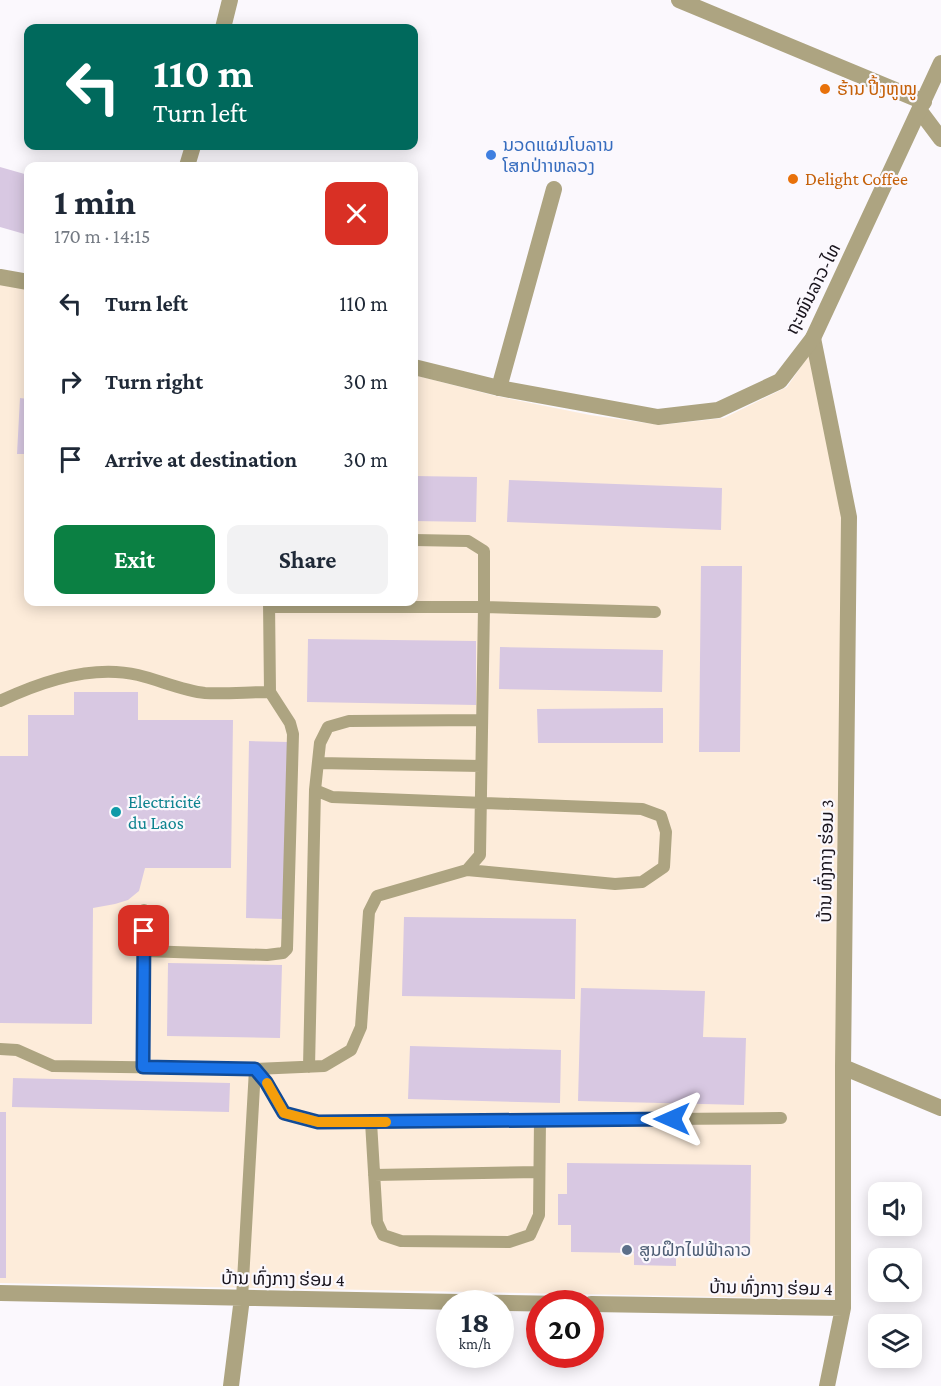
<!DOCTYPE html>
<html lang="en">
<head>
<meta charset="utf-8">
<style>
	body { margin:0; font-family:"Crimson Pro","Noto Sans Lao",serif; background:#f2f2f3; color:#1f2937; height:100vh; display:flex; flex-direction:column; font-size:22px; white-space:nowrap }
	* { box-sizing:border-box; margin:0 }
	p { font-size:20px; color:#747a83 }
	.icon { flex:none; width:33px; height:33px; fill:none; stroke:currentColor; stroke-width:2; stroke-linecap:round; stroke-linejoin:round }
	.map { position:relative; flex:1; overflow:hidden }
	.side { position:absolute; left:24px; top:162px; width:394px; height:444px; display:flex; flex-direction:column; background:#fff; border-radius:12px; box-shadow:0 3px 15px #0003 }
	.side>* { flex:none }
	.hud { position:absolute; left:24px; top:24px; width:394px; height:126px; border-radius:12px; box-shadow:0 3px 15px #0003; background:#00695c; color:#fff; overflow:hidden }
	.buttons { position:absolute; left:868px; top:1182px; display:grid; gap:12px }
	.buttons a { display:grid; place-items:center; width:54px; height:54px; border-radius:12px; background:#fff; box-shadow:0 3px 15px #0003; font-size:30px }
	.speed { position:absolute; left:436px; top:1290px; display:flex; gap:12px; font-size:30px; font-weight:700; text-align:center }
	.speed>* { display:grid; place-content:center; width:78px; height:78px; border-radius:50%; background:#fff; box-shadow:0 3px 15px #0003; line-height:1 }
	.speed small { font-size:15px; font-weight:400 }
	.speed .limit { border:9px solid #d22; background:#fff; color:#111 }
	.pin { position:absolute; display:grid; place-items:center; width:51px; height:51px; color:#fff; margin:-26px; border-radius:12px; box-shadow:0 3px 9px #0006 }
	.me { position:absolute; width:66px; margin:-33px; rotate:270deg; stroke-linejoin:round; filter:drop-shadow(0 0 4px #0008) }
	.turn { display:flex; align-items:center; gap:21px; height:126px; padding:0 30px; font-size:27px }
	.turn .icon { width:78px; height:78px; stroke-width:2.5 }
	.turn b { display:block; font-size:42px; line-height:51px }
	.round { display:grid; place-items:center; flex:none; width:63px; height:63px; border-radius:12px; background:#f2f2f3 }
	.overview { display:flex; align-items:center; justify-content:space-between; height:102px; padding:0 30px }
	h1 { font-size:36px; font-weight:700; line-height:45px }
	.cta { display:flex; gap:12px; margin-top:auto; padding:12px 30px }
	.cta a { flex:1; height:69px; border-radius:12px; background:#0b8043; color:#fff; font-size:24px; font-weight:700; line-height:69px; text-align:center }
	.cta a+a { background:#f2f2f3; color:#1f2937 }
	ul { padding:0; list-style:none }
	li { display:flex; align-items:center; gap:18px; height:78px; padding:0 30px }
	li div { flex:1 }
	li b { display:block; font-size:22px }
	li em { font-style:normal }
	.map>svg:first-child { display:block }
	.commercial { fill:#fdecda }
	.building { fill:#d8c8e2 }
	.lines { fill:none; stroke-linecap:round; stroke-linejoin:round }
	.service { stroke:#ada481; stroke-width:12 }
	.minor { stroke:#ada481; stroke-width:16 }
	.tertiary { stroke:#ada481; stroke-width:16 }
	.route-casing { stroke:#114b97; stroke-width:15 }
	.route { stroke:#1a73e8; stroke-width:10 }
	.slow { stroke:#f59e0b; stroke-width:10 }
	.food-dot { fill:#e8710a; stroke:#fbf8fd; stroke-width:2 }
	.shop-dot { fill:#3f7fe0; stroke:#fbf8fd; stroke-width:2 }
	.culture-dot { fill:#0f9aa8; stroke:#fbf8fd; stroke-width:2 }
	.service-dot { fill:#5c6f8a; stroke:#fbf8fd; stroke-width:2 }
	.labels { text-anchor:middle; stroke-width:4.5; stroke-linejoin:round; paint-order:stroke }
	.food-label { font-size:18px; fill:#c56008; stroke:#fbf8fd; text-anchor:start }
	.shop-label { font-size:18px; fill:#366cbe; stroke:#fbf8fd; text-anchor:start }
	.street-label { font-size:18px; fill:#19141d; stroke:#fbf8fd }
	.culture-label { font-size:18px; fill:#0d838f; stroke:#fbf8fd; text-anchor:start }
	.service-label { font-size:18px; fill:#4e5e75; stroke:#fbf8fd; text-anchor:start }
</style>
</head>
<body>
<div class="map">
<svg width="941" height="1386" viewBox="0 0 941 1386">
	<rect width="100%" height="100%" fill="#fbf8fd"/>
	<path class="commercial" d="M0,280l28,7v315h386v-227l82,21 94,19 70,10 64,-7 63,-31 22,-32 33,164 -7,780 -835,-16z"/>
	<path class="building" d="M0,167l28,8v60l-28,-8z
		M20,398l8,1v55h-11z
		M414,476l63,1 -1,45 -62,-1z
		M509,480l213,8 -1,42 -214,-8z
		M701,566h41l-2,186h-41z
		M308,639l168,2v64l-169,-3z
		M500,647l163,3 -1,42 -163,-3z
		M74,692h64v28h95l-2,148h-86l-6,23 -11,9 -13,4 -22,4 -1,116 -92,-1v-267h28v-41h46z
		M663,708v35h-125l-1,-34z
		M249,741l39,1 -4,177 -38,-1z
		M404,917l172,2 -1,80 -173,-3z
		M168,963l114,2 -2,73 -113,-2z
		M581,988l124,3 -2,46 43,1 -2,67 -166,-4z
		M410,1046l151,4 -1,53 -152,-4z
		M13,1078l217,5 -1,29 -217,-5z
		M0,1112h6v166h-6z
		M567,1163l184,2 -1,88h-74v13l-42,-1v-12l-63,-1v-27h-13v-31h9z"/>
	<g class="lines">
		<path class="service" d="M269,607h215v-56l-16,-10 -54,-1
			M0,701c42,-20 92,-37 138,-26 21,5 46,16 67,18 21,1 44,-1 65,-1
			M318,763l163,3
			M467,870l148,14 27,-2 22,-15 2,-35 -5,-16 -19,-7 -310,-12 -17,-7 5,-47 8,-16 21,-6 133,-1
			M144,951l123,4 16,-2 4,-4 6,-215 -3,-11 -20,-31 -1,-90
			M0,1049l17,1 36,16 202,3 11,13 18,32 34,8 463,-4
			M143,1067l1,-157
			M309,1067l6,-277
			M371,1122l6,100 6,13 18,6 108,1 21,-7 9,-20 1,-95
			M374,1175l165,-3
			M242,1298l13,-229 69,-3 27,-16 10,-23 8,-115 8,-16 90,-26 13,-15 4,-248 171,5"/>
		<path class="minor" d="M679,0l245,102
			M223,28l7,-28
			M920,111l21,28
			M187,166l6,-20
			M813,338l36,179 -6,550v241l-16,78
			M499,388l55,-199
			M843,1067l98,41
			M0,1293l565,11
			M591,1304l252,4
			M231,1386l11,-88"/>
		<path class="tertiary" d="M0,277l28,5
			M414,367l85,21 159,29 60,-7 62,-29 33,-43 128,-275"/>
	</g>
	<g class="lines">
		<g class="route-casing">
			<path id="route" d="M144,931l-1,136 112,2 11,13 18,31 34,9 354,-3"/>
		</g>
		<use href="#route" class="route"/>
		<path class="slow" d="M267,1083l17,30 34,9h68"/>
	</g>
	<g class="food-dot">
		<circle cx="825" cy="89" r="6"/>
		<circle cx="793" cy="179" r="6"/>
	</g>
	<circle class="shop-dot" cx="491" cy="155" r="6"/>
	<circle class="culture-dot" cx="116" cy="812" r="6"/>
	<circle class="service-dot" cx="627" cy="1250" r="6"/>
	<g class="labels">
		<g class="food-label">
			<text x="837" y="95">ຮ້ານ ປີ້ງຫູໝູ</text>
			<text x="805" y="185">Delight Coffee</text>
		</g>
		<g class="shop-label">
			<text x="503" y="151">ນວດແຜນໂບລານ<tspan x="503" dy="21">ໂສກປ່າາຫລວງ</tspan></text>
		</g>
		<g class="street-label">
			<text transform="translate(813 289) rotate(-63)" y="6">ຖະໜົນລາວ-ໄທ</text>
			<text transform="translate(826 861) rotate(-89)" y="6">ບ້ານ ທົ່ງກາງ ຮ່ອມ 3</text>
			<text transform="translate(283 1279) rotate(1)" y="6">ບ້ານ ທົ່ງກາງ ຮ່ອມ 4</text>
			<text transform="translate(771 1288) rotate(1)" y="6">ບ້ານ ທົ່ງກາງ ຮ່ອມ 4</text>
		</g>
		<g class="culture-label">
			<text x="128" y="808">Electricité<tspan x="128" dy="21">du Laos</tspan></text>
		</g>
		<g class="service-label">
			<text x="639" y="1256">ສູນຝຶກໄຟຟ້າລາວ</text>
		</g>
	</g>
</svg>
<div class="buttons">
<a><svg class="icon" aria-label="sound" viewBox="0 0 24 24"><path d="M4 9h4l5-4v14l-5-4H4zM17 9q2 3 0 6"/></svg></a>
<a><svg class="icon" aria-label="search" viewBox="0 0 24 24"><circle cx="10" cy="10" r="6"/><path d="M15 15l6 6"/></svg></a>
<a><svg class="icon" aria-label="layers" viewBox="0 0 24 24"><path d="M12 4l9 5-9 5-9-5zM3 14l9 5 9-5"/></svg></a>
</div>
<div class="speed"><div>18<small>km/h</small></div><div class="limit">20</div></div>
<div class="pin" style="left:144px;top:931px;background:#d93025"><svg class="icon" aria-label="arrive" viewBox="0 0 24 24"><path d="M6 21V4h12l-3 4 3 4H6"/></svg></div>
<svg class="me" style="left:672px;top:1119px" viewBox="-20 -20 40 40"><path d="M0-17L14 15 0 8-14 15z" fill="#1a73e8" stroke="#fff" stroke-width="4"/></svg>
<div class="hud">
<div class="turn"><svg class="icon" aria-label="left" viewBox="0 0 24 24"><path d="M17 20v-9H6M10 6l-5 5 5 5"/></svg><div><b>110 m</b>Turn left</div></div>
</div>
<section class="side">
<div class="overview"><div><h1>1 min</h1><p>170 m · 14:15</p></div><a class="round" style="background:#d93025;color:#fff"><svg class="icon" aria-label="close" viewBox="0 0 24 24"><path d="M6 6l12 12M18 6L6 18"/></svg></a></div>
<ul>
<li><svg class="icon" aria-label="left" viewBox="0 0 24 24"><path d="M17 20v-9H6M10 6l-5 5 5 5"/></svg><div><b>Turn left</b></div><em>110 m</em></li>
<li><svg class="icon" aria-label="right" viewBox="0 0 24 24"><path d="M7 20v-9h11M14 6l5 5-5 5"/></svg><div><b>Turn right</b></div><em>30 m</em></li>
<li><svg class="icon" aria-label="arrive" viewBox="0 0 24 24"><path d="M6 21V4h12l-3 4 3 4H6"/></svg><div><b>Arrive at destination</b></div><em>30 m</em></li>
</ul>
<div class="cta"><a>Exit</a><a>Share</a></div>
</section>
</div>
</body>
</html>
